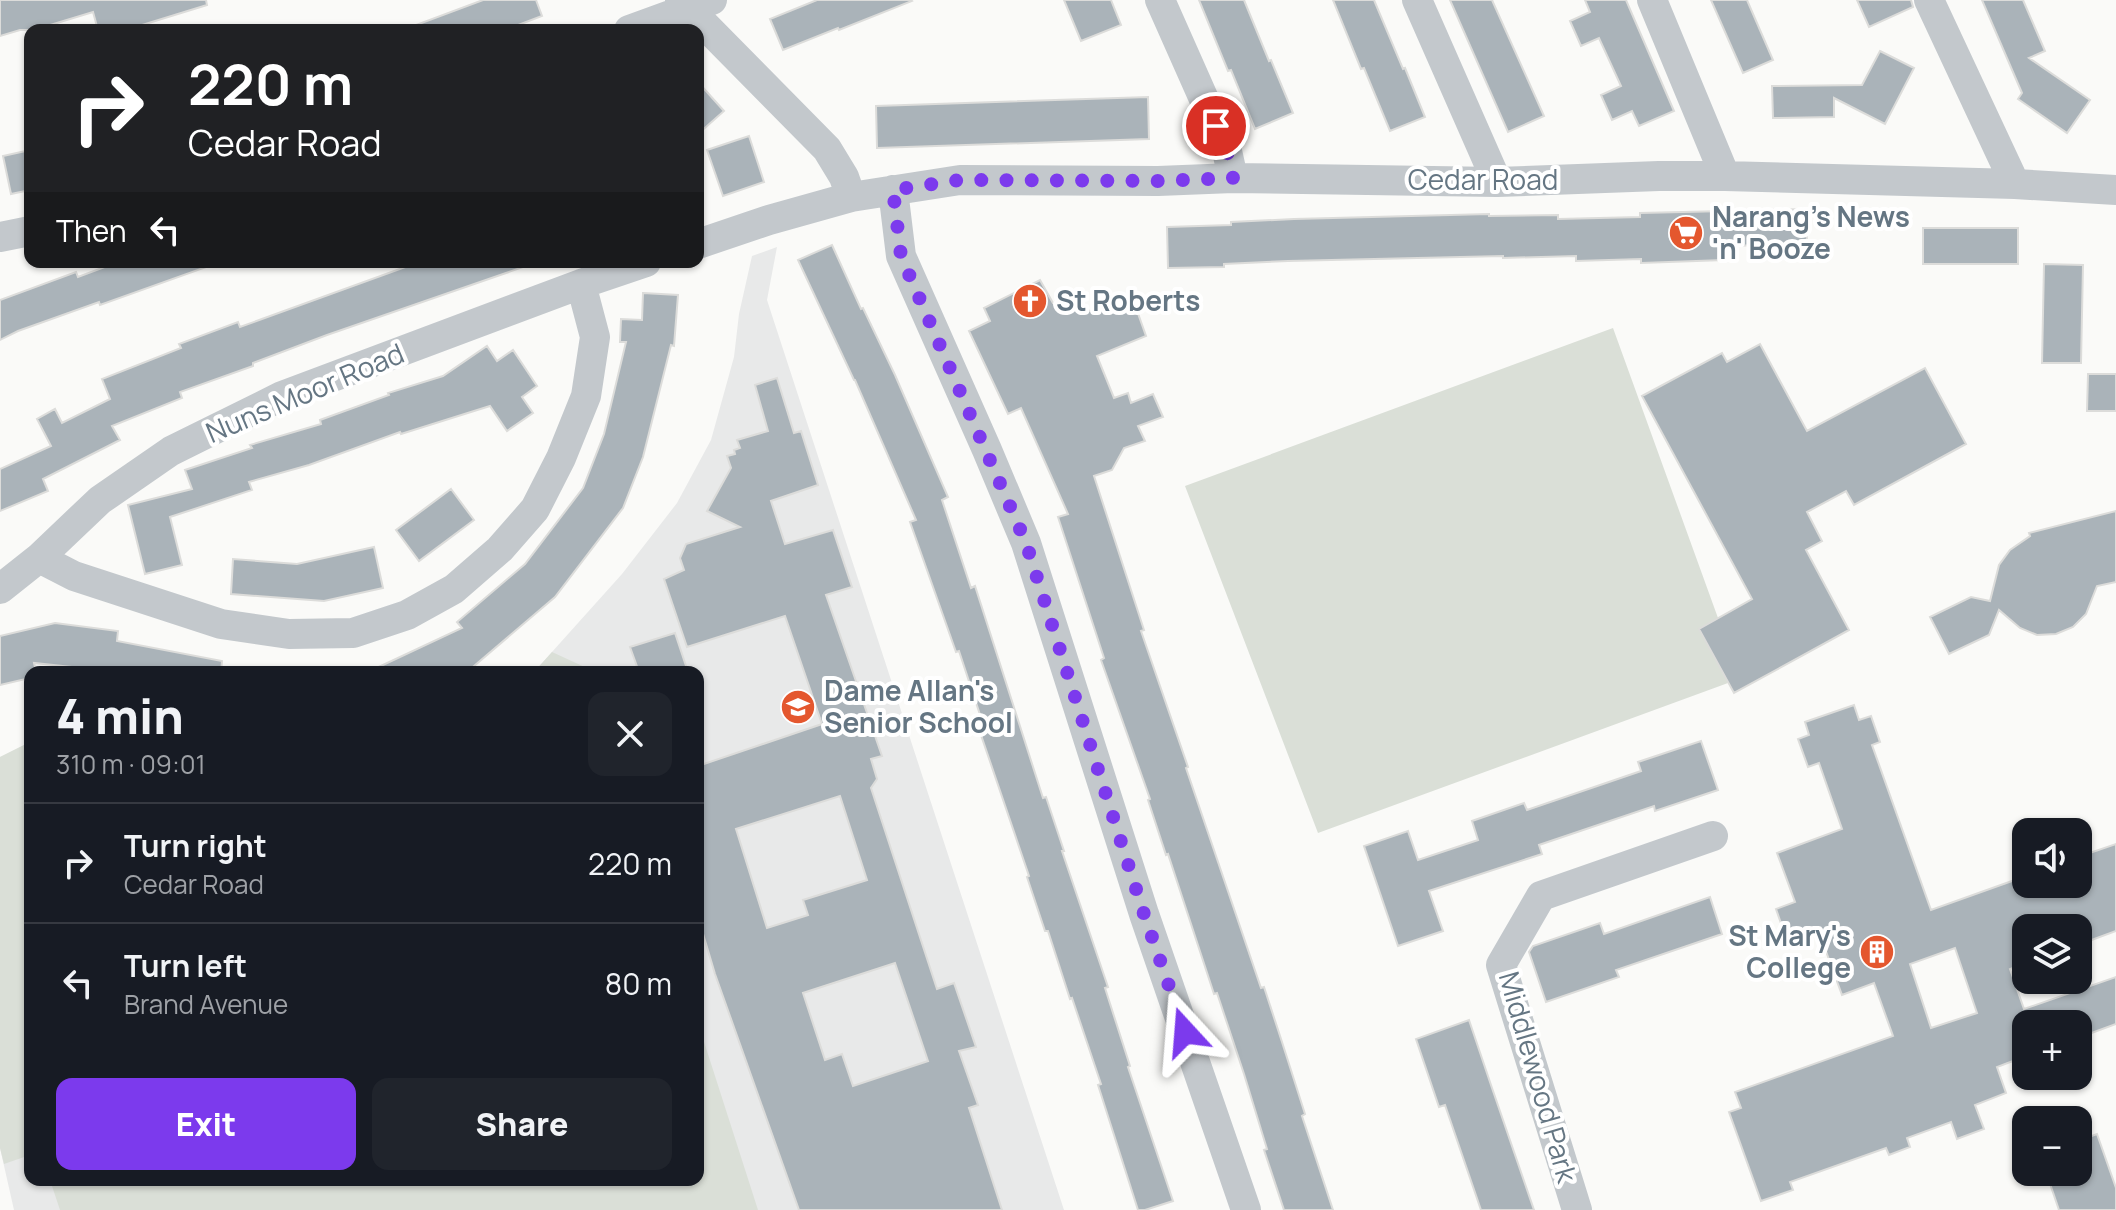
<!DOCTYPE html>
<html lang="en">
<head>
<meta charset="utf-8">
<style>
	body { margin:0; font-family:Manrope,sans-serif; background:#20242c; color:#f1f3f6; height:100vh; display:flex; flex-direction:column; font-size:30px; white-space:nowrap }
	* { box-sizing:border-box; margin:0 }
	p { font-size:26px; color:#9ea1a6 }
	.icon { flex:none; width:44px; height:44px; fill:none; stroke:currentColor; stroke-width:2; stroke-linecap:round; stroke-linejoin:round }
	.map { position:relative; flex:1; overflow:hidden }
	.panel { position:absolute; left:24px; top:666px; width:680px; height:520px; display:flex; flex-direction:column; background:#171b24; border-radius:16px; box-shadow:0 2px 6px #0004 }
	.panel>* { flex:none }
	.hud { position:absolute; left:24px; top:24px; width:680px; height:244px; border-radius:16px; box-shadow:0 2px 6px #0004; background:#202124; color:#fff; overflow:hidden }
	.buttons { position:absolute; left:2012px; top:818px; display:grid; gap:16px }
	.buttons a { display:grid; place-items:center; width:80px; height:80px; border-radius:16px; background:#171b24; box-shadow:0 2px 6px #0004; font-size:40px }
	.pin { position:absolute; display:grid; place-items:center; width:68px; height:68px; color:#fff; margin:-34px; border:4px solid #fff; border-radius:50%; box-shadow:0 2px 8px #0007 }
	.me { position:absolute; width:88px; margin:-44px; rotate:341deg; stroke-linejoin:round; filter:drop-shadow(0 0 6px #0008) }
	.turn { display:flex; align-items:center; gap:28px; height:168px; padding:0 32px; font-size:36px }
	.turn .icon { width:104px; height:104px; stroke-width:2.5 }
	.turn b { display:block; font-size:56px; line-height:68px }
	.then { display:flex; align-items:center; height:76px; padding:0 32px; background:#0003; gap:16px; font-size:30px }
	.round { display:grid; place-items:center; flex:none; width:84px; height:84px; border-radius:16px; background:#20242c }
	.overview { display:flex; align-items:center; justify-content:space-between; height:136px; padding:0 32px }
	h1 { font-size:48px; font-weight:800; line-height:60px }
	.primary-button { display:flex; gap:16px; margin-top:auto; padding:16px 32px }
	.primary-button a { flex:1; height:92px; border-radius:16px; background:#7c3aed; color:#fff; font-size:32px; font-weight:800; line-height:92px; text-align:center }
	.primary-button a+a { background:#20242c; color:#f1f3f6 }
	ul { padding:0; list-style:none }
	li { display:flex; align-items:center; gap:24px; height:120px; padding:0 32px; border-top:2px solid #363941 }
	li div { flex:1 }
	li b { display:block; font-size:30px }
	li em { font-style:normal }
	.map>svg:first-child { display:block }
	.built { fill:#e8e9e9 }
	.green { fill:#dadfd7 }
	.building { fill:#aab3b9; stroke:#dcdcda; stroke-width:2; fill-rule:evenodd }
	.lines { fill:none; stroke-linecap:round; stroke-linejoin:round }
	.street { stroke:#c3c8cc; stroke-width:30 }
	.route { stroke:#7c3aed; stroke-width:14; stroke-dasharray:0 25.2 }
	.labels { text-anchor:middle; stroke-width:8; stroke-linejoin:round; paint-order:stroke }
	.street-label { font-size:28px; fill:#657683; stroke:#fff }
	.poi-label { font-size:28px; font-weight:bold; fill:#657683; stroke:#fff; text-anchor:start }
</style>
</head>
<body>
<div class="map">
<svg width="2116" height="1210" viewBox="0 0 2116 1210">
	<rect width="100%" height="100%" fill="#fafaf8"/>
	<path class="built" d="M777,247l-10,53 297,910h-1050l-14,-62v-391l30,-15v438h668v-508h-164l88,-98 55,-71 34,-63 23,-83 5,-43 13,-58z"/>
	<path class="green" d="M1613,328l105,290 -19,11 29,54 -410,150 -133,-347z
		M552,652l37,17 3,3h-58z
		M30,742v413l-26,9 -4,-16v-391z
		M698,1023l60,187h-698l-10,-30h648z"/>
	<path class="building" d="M0,0h206l1,5 -81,25h-28l-5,-18 -46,14 1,4h-28l-20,6z
		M483,0h53l6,16 -37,14h-96l-1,-2z
		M817,0h94l1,1 -73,29 -1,-2 -55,22 -13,-31z
		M1064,0h47l10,25 -40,16z
		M1199,0h45l25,61 2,-1 22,53 -38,16 -24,-59 -3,1z
		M1333,0h41l29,69 2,-1 20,49 -35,14 -26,-63 -3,1z
		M1450,0h42l52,116 -36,16z
		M1585,0h41l48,111 -35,15 -7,-15 -20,9 -11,-25 20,-9 -22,-48 -18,8 -11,-25 20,-9z
		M1711,0h36l26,60 -30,13z
		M1857,0h54l2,7 -44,20z
		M1982,0h41l22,51 -16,7 61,42 -23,33 -49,-34 4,-6z
		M1880,51l34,17 -29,56 -51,-26v19l-61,1 -1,-32 90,-1z
		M698,82l26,29 -26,23z
		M1148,97l1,42 -272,9 -1,-42z
		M749,136l15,46 -41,14 -16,-46z
		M30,150v40l-19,4 -8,-38z
		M1806,209l1,35 -84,2 1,14 -83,3v-4l-65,2v-5l-73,2v-2l-215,5 -64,3v3l-56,1 -1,-41 64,-2v-3l63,-3 195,-5v2l69,-1v4l82,-2v-4z
		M1923,228h95v36h-95z
		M832,245l29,64 2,-1 32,67 53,122 -6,3 29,88 4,-2 68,212 3,-1 18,54h-2l46,136 -3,1 25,78 -2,1 45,134 -28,9h-7l-40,-125 3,-1 -29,-86 -2,1 -22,-68h-3l-18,-54 2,-1 -48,-141 5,-2 -27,-82 -3,1 -46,-130 6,-2 -61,-140h-1l-56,-120z
		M118,262h93l1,3 -112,40 -1,-3 -81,29 -18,9v-40l76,-28 2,5z
		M419,262h109l1,3 -202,70 -74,28v3l-73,26 2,6 -70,28 8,14 -77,39 5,12 -48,20v-42l51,-23 -14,-27 18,-10 7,14 48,-24 -8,-20 79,-31 -2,-4 59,-22 2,5z
		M2044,264l39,1 -2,98h-39z
		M1040,280l13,23 38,8 25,-12 19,6 11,31 -49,20 17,42 14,-5 3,10 22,-9 10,23 -25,9 7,15 -21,7 -12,22 -18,6 50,154 -3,1 47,136 -2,1 75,220 3,-1 18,55 23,72 -3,2 31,94h-49l-20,-60 3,-1 -23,-75 -27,-81 -3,1 -46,-140 -2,1 -18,-55 2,-1 -49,-139 3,-2 -46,-141 10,-3 -47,-106 -13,6 -39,-83 21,-10 -6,-13z
		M643,293l35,2 -4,51 -3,-1 -28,112 -20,51 -68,89 -88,75h-99l94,-44 -5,-6 68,-58 58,-76 21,-54 22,-92h-6l1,-23 21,1z
		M1760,344l47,87 118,-63 41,76 -112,61 -8,-14 -39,21 15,29 -16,9 43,80 -115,63 -35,-64 53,-30 -110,-203 80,-43 5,9z
		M487,346l10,15 16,-11 24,36 -15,11 11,16 -26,18 -17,-25 -89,28 -1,-2 -91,33 -60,17 3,8 -82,27 12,48 -37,9 -17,-69 64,-16 -7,-19 67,-22 -2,-3 71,-21 -1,-4 69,-25 -1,-2 55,-17z
		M2088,374h28v37h-29z
		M777,378l17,55 7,-2 17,54 -47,16 14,43 48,-14 19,57 -26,8 56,161 -11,3 6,20 -6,9 66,201 17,-6 22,64 -17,4 19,54 -9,3 33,102h-203l-84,-236 -17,-57v-151l124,-42 -37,-108 -98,31 -23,-68 20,-9 -4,-12 6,-14 54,-17 -33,-16 24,-43 -4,-12 8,-2 -1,-4 6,-2 -3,-8 31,-9 -13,-46zM840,796l27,84 -64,20 5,15 -41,13 -31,-99zM895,963l33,98 -75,25 -11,-32 -17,6 -22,-67z
		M451,489l23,31 -55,41 -23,-31z
		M2116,511v71l-19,4 -11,28 -13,13 -17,7 -19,1 -17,-7 -21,-18 -10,25 -40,19 -19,-37 41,-20 19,4 9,-36 11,-15 20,-14 -1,-3z
		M374,547l9,41 -59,13 -93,-7 2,-35 64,5z
		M55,623l63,8 -1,10 105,20 -1,11h-103l-84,-9 2,9h-6v6l-30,7v-49z
		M675,633l13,39h-49l-9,-25z
		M1854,705l5,15 12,-4 9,26 -8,3 59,165 95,-34v8h52v-27l38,-13v87l-38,14v-17h-52v35l-16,6 14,40 92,-32v47l-38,14v-14h-52v32l-29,11 9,26 -31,12 9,24 -27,10 -6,-17 -44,16 3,9 -21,8 -3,-7 -96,34 3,8 -32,11 -32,-89 12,-4 -6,-16 158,-56 -19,-53 -32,12 -22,-60 -31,11 -13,-37 19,-7 -18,-49 65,-24 -23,-66 -11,4 -10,-28 11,-4 -4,-13zM1955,948l22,65 -46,15 -21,-64z
		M1701,741l17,49 -63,21 -1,-5 -115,39 3,9 -113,37 14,40 -45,15 -34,-100 44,-15 10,29 60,-20 -6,-19 52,-18 3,7 114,-39 -3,-9z
		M1710,897l12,37 -106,36 3,7 -73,25 -17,-50 4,-6 67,-23 4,11z
		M1469,1020l23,68 42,122h-53l-36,-105 -6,2 -23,-68z
		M2097,1134l19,54v22h-57l-13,-38h32v-31z"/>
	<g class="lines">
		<path class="street" d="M680,0l147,149 17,28 7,20
			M1160,0l67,151 6,27
			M1417,0l80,182
			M1652,0l73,176
			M1929,0l86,184
			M629,30l83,-30
			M893,190l8,66 86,194 39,93 118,371 102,296
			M0,237l30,-6
			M698,244l71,-24 82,-23 109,-17 198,1 75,-3 264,4 162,-6h66l290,8 101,6
			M39,558l35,18 147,48 68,10 64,-1 54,-18 47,-26 46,-40 35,-40 26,-51 25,-62 9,-59 -14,-53
			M0,589l39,-31 61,-58 71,-49 111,-55 299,-112 65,-22
			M1577,1210l-76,-245 40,-69 172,-60"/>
	</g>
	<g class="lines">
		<path class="route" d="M1185,1032l-41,-118 -118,-371 -125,-287 -8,-66 67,-10 198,1 75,-3 -6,-27 -11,-25"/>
	</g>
	<defs>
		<g id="supermarket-disc" transform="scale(1.8)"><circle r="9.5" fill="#e4572e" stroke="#fff"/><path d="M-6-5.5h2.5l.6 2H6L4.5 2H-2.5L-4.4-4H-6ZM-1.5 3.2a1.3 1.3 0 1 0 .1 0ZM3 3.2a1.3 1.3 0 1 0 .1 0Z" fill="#fff"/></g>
		<g id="church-disc" transform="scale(1.8)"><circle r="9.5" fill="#e4572e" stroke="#fff"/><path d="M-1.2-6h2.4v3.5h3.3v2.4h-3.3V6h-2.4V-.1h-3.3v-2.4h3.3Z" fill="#fff"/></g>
		<g id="school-disc" transform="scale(1.8)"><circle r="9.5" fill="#e4572e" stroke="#fff"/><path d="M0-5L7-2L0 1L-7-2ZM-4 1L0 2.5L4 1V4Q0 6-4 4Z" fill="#fff"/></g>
		<g id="building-disc" transform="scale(1.8)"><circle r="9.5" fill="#e4572e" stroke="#fff"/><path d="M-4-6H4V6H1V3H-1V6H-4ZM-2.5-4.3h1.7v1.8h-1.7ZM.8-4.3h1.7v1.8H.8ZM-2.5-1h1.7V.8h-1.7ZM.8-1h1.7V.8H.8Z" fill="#fff"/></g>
	</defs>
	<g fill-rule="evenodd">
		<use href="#supermarket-disc" x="1686" y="233"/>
		<use href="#church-disc" x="1030" y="301"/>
		<use href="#school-disc" x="798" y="707"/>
		<use href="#building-disc" x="1877" y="952"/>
	</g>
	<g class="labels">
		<g class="street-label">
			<text x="1483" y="190">Cedar Road</text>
			<text transform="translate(305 393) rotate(-23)" y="10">Nuns Moor Road</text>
			<text transform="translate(1538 1077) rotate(74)" y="10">Middlewood Park</text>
		</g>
		<g class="poi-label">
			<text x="1712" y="227">Narang's News<tspan x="1712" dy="32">'n' Booze</tspan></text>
			<text x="1056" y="311">St Roberts</text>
			<text x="824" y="701">Dame Allan's<tspan x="824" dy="32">Senior School</tspan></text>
			<text x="1851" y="946" text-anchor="end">St Mary's<tspan x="1851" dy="32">College</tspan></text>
		</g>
	</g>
</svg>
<div class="buttons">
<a><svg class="icon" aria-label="sound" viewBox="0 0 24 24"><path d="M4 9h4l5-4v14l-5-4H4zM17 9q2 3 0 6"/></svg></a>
<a><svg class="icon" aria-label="layers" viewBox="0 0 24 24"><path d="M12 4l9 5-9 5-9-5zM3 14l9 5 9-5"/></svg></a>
<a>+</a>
<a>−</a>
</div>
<div class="pin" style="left:1216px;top:126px;background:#d93025"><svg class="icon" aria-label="arrive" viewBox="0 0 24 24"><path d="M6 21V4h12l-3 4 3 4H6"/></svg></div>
<svg class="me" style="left:1185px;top:1032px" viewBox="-20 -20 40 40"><path d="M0-17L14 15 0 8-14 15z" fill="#7c3aed" stroke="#fff" stroke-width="4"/></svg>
<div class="hud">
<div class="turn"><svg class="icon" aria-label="right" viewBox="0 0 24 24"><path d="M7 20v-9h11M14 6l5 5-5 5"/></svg><div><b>220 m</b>Cedar Road</div></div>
<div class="then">Then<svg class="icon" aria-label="left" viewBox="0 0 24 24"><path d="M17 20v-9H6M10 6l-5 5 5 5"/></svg></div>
</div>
<section class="panel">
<div class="overview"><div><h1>4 min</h1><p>310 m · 09:01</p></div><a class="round"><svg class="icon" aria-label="close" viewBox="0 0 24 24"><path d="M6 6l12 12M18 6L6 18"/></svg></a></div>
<ul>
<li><svg class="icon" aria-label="right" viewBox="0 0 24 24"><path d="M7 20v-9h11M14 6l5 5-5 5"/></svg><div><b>Turn right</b><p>Cedar Road</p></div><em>220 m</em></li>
<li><svg class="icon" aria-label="left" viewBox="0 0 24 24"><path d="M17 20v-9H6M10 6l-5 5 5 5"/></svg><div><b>Turn left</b><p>Brand Avenue</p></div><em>80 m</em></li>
</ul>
<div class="primary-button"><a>Exit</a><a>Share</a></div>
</section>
</div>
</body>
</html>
